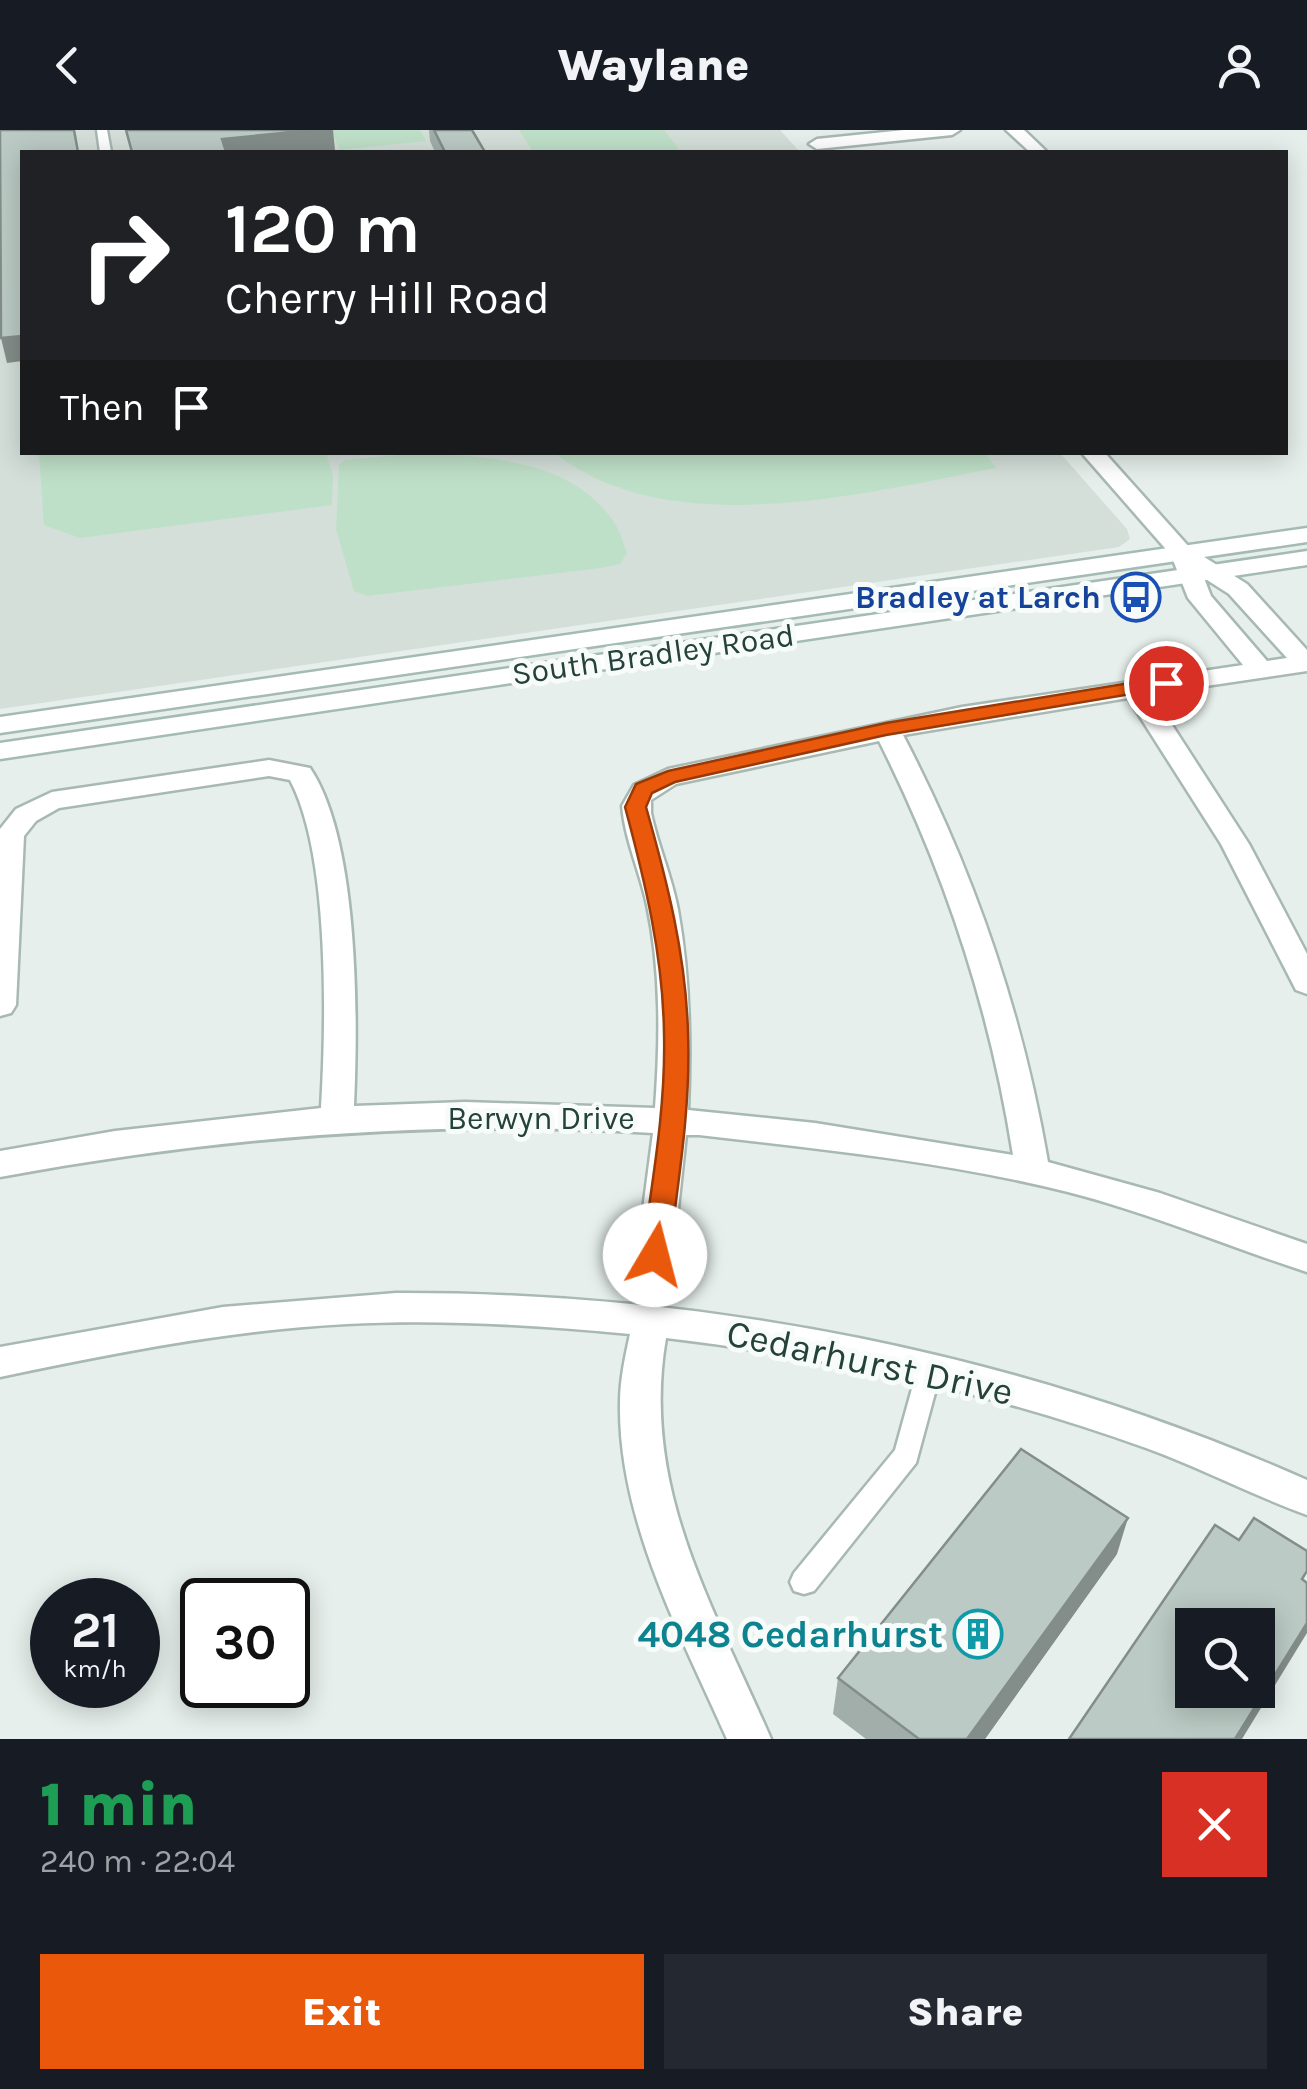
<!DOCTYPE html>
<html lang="en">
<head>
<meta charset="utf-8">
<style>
	body { margin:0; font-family:Karla,sans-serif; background:#242831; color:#f1f3f6; height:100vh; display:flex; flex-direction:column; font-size:38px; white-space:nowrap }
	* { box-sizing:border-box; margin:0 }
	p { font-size:32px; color:#9ea1a6 }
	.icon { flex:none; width:55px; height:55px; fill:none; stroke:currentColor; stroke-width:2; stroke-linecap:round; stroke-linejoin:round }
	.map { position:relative; height:1609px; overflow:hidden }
	.panel { display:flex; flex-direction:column; background:#171b24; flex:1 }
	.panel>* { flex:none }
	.banner { position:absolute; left:20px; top:20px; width:1268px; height:305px; border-radius:0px; box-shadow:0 5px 25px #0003; background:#202124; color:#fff; overflow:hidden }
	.controls { position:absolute; left:1175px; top:1478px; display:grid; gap:20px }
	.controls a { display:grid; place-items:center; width:100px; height:100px; border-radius:0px; background:#171b24; box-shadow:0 5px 25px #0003; font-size:50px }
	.speed { position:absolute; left:30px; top:1448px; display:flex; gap:20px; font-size:50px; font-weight:700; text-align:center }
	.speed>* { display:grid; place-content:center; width:130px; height:130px; border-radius:50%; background:#171b24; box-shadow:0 5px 25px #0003; line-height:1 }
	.speed small { font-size:25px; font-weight:400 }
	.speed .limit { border:5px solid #111; border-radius:15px; background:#fff; color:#111 }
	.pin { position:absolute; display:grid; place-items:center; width:85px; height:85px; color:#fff; margin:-42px; border:5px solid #fff; border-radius:50%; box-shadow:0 2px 10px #0007 }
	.me { position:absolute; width:110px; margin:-55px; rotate:8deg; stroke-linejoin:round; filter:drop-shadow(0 0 8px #0008) }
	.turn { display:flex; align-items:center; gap:35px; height:210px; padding:0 40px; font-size:45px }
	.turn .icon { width:130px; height:130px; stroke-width:2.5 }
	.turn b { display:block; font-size:70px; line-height:85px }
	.then { display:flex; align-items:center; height:95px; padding:0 40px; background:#0003; gap:20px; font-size:38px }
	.round { display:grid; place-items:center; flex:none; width:105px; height:105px; border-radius:0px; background:#242831 }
	.overview { display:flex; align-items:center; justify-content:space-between; height:170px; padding:0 40px }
	h1 { font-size:60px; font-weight:800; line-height:75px; color:#1e9e55 }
	.button { display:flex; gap:20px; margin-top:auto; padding:20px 40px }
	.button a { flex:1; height:115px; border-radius:0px; background:#ea580c; color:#fff; font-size:40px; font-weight:800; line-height:115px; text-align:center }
	.button a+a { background:#242831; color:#f1f3f6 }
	header { display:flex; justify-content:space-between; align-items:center; height:130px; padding:0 40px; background:#171b24; font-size:45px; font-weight:800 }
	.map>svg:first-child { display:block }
	.built { fill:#d4dfda }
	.green { fill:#bfe0c8 }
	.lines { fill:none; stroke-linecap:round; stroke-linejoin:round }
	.service-casing { stroke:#a8b8b2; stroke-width:5 }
	.minor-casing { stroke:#a8b8b2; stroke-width:5 }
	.secondary-casing { stroke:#a4bbb3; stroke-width:5 }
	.service { fill:#fff; fill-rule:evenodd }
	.minor { fill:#fff; fill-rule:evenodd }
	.secondary { fill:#fff; fill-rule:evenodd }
	.wall { fill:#a1aea9 }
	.shaded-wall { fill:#838d89 }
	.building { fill:#bbcac4; stroke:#838d89; stroke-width:2.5; fill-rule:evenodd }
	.route { fill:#ea580c; stroke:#983908; stroke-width:2.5 }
	.labels { text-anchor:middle; stroke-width:10; stroke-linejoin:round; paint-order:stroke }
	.transit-label { font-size:32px; font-weight:bold; fill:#164399; stroke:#f7fbf9; text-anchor:end }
	.street-label { font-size:32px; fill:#24423a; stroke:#f7fbf9 }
	.near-street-label { font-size:38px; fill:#24423a; stroke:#f7fbf9 }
	.near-culture-label { font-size:38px; font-weight:bold; fill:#0d838f; stroke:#f7fbf9; text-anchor:end }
</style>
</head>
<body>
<header><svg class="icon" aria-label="back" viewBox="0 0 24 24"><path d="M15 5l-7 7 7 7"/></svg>Waylane<svg class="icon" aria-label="person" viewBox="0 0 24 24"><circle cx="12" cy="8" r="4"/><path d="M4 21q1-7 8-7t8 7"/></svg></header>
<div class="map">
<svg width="1307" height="1609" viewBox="0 0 1307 1609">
	<rect width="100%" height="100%" fill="#e6efeb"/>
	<path class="built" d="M0,0h780l20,22h-778v300l1038,1 67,76 3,10 -11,8 -1119,162z"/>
	<path class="green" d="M331,0h89l6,11 -86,9z
		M519,0h145l17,22h-148z
		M984,322l12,16c-131,25 -327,76 -441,-15z
		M39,323h287l7,23 -1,29 -252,33 -36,-13z
		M412,324c68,1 162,4 203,70 6,8 8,20 12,29l-7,11 -19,4 -234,28 -13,-5 -18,-62 3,-64 6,-5z"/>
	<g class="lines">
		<g class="service-casing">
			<path id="service" d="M97,0h10l4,22h-11z
				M930,1227l9,3 3,7 -26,96 -102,128 -10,3 -10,-3 -4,-9 4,-9 101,-123 23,-83 3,-7z"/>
		</g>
		<g class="minor-casing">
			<path id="minor" d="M904,0h56l-8,5 -135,14 -8,-5 8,-5z
				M1006,0h18l23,22h-17z
				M1081,322h23l86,96 57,36 60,66v21l-155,23 97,150 58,110v40l-11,-4 -75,-146 -93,-146 -225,37c71,136 119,276 145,427l112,31 147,51v28c-80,-26 -157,-59 -239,-80 -120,-30 -246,-43 -369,-57h-13l-13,120 -5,10 -13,4 -13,-4 -5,-10 16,-122c-221,-14 -436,4 -653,44v-26l115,-20 206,-23c5,-85 9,-253 -31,-328l-21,-4 -210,32 -23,13 -12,15 -8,169 -5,8 -11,3v-187l16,-20 36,-17 217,-32 41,8c49,73 48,250 44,338l111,-4 190,6c5,-67 6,-137 -8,-203 -7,-33 -22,-65 -25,-99l12,-21 34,-16 294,-62 281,-42 -55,-67 -17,-43zM1204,448l25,16 58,64 -20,3 -56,-65zM879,611c66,131 111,268 134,414l-198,-32 -127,-13c3,-67 2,-134 -10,-200 -6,-33 -20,-64 -27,-97v-13l25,-16z
				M396,1163c312,-1 625,60 911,187v35c-55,-20 -106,-47 -161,-67 -155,-56 -317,-91 -480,-110 -26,150 48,269 105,401h-44c-46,-104 -109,-219 -107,-336 0,-23 5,-46 10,-69 -94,-9 -189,-15 -283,-10 -117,6 -232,29 -347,53v-30l223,-40z"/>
		</g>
		<g class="secondary-casing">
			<path id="secondary" d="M1307,398v14l-1307,191v-16z
				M1307,421v14l-1307,194v-16z"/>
		</g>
		<use href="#service" class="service"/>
		<use href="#minor" class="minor"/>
		<use href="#secondary" class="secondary"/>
	</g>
	<path class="wall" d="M429,0h43l13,22h-50l-5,-11z
		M1117,1424l-132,185h-119l-33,-25 5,-36z"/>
	<path class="shaded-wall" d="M313,0h20l2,20 -24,2h-87l-2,-13z
		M22,206v25l-15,2 -6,-25z
		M1128,1388l-11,36 -132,185h-18z
		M1307,1493v10l-65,106h-7z"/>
	<path class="building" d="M0,0h74l4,22h-56v184l-21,2z
		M126,0h187l-91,9 4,13h-94z
		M434,0h38l13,22h-40z
		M1021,1319l107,69 -161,221h-48l-81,-61z
		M1254,1388l53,33v20l-5,8 5,4v40l-72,116h-166l146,-214 24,15zM1192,1495h66v65h-66z"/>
	<path class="route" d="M1166,547l7,2v8l-287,48 -211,47 -23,11 -6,14c21,74 40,148 42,226 3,74 -10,149 -19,222l-4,7 -10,4 -9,-4 -4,-7c10,-73 24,-147 22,-222 -1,-77 -19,-152 -39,-226l11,-23 32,-13 218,-48z"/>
	<defs>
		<g id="bus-ring" transform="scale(2.5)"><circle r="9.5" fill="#f7fbf9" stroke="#1a4fb4" stroke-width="1.5"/><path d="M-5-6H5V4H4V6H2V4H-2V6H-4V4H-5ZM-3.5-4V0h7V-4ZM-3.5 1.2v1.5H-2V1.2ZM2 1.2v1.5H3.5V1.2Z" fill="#1a4fb4"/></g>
		<g id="building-ring" transform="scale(2.5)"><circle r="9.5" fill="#f7fbf9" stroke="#0f9aa8" stroke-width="1.5"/><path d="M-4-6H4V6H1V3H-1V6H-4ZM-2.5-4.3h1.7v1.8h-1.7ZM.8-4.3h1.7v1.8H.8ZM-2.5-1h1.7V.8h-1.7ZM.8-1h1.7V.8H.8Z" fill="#0f9aa8"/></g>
	</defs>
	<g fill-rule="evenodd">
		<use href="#bus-ring" x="1136" y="467"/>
		<use href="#building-ring" x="978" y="1504"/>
	</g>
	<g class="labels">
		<g class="transit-label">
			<text x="1101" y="478">Bradley at Larch</text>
		</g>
		<g class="street-label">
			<text transform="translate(653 524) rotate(-8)" y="11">South Bradley Road</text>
			<text x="541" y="999">Berwyn Drive</text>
		</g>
		<g class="near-street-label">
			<text transform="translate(870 1232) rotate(12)" y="13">Cedarhurst Drive</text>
		</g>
		<g class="near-culture-label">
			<text x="943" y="1517">4048 Cedarhurst</text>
		</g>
	</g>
</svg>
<div class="controls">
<a><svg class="icon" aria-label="search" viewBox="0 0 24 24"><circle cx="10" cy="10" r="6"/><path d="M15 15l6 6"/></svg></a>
</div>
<div class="speed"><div>21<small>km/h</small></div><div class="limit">30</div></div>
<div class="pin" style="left:1166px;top:553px;background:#d93025"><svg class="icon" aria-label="arrive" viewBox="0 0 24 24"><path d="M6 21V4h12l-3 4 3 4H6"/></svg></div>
<svg class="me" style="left:655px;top:1125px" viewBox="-20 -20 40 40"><circle r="19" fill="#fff"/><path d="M0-13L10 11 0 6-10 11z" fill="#ea580c"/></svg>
<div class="banner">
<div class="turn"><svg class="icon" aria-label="right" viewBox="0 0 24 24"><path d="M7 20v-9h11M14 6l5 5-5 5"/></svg><div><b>120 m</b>Cherry Hill Road</div></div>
<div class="then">Then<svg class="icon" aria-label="arrive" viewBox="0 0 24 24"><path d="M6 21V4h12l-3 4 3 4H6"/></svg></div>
</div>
</div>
<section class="panel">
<div class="overview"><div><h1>1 min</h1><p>240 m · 22:04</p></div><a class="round" style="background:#d93025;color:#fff"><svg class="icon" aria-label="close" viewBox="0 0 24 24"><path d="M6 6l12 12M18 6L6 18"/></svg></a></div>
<div class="button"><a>Exit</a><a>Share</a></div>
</section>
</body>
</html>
